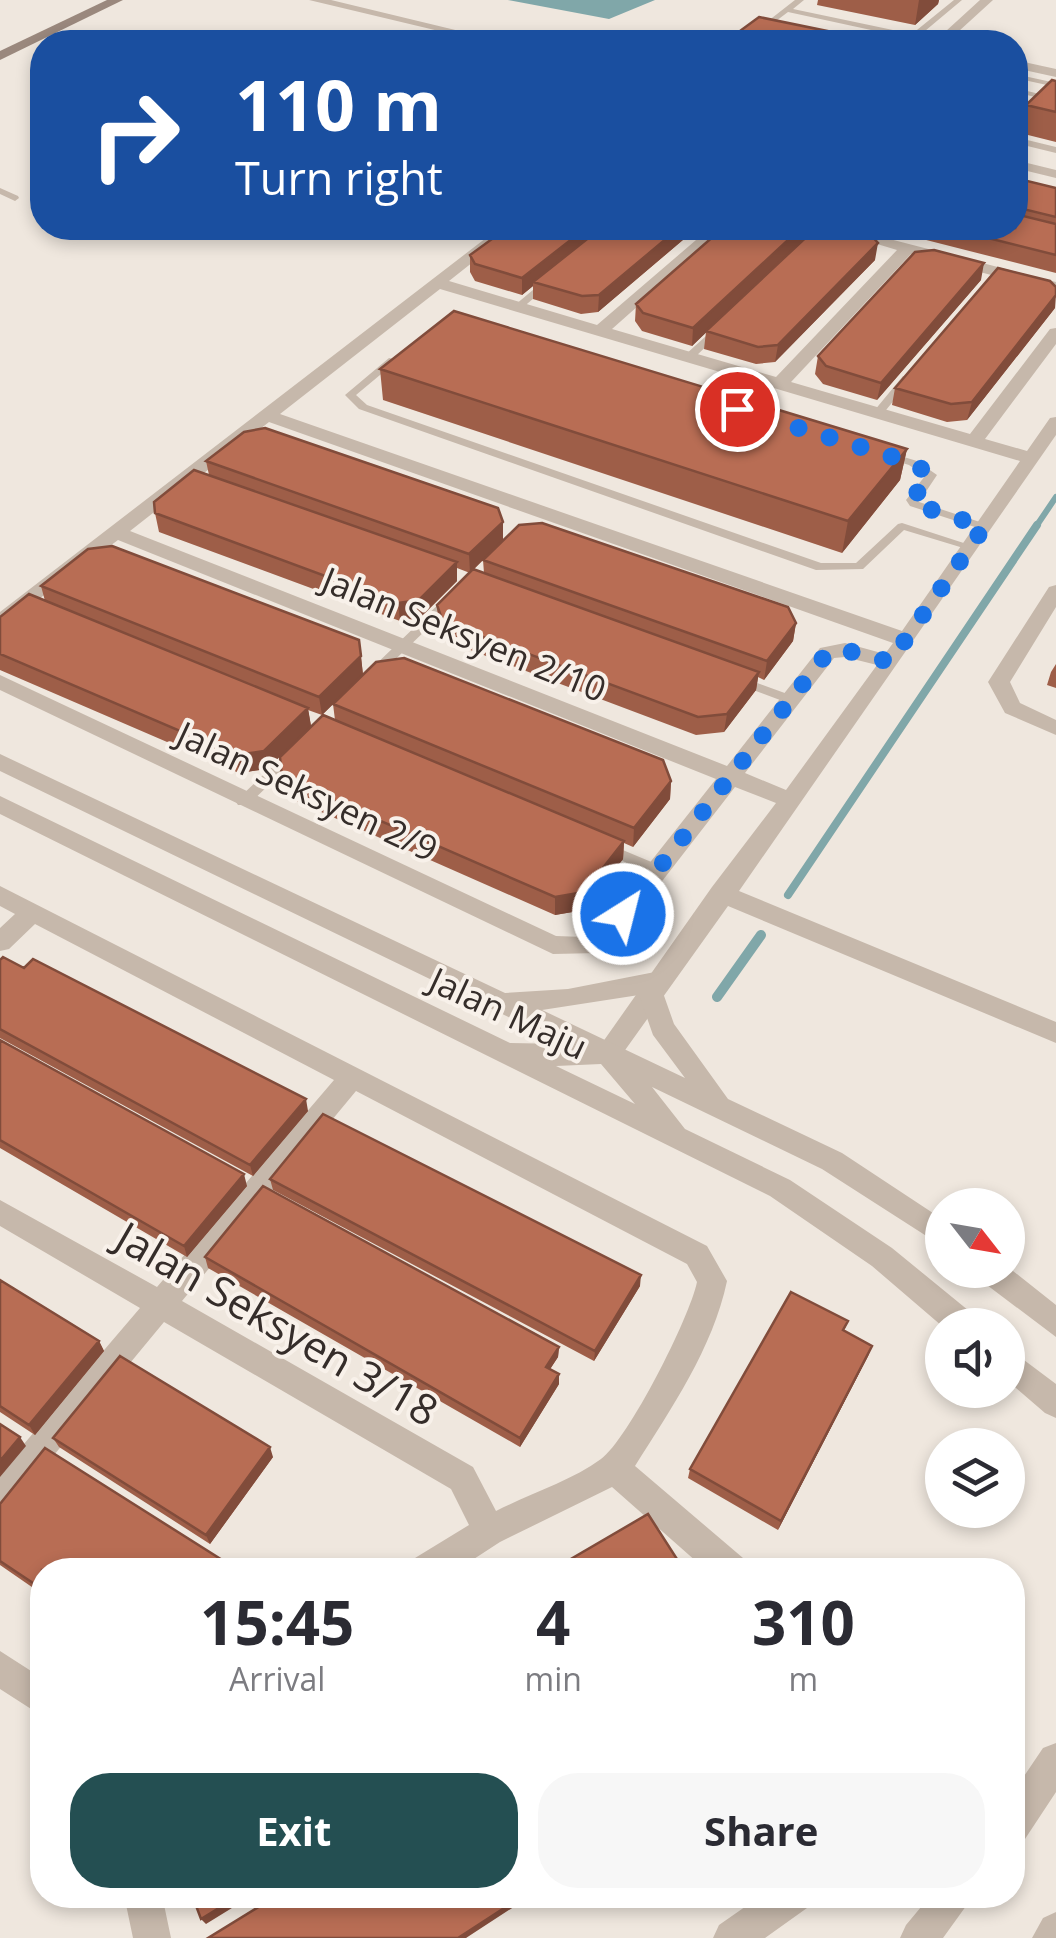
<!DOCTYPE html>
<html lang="en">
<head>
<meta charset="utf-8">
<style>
	body { margin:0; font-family:"Open Sans",sans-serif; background:#f7f7f7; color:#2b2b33; height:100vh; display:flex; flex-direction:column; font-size:38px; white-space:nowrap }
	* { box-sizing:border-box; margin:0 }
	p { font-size:32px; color:#7c7c81 }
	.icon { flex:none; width:55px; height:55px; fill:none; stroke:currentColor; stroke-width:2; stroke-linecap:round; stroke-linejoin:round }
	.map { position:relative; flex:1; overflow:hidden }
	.sheet { position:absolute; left:30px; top:1558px; width:995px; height:350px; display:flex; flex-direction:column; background:#fff; border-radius:40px; box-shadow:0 5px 15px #0003 }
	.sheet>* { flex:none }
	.guide { position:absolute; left:30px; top:30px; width:998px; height:210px; border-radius:40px; box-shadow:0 5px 15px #0003; background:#1a4fa0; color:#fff; overflow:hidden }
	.needle { width:65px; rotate:121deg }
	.tools { position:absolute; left:925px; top:1188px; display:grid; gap:20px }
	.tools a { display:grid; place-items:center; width:100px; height:100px; border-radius:50%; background:#fff; box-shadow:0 5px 15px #0003; font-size:50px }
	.pin { position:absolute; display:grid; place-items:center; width:85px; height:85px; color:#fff; margin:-42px; border:5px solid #fff; border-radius:50%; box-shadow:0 2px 10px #0007 }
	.me { position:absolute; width:110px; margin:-55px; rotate:36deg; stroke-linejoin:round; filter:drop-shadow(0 0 8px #0008) }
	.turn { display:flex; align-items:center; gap:35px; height:210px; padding:0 40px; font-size:45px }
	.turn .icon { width:130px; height:130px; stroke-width:2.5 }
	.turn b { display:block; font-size:70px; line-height:85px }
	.eta { display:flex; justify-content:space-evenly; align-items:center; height:170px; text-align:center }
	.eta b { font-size:60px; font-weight:700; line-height:70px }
	.cta { display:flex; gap:20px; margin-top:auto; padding:20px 40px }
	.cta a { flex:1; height:115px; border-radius:40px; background:#244f52; color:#fff; font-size:40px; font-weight:700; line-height:115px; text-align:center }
	.cta a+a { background:#f7f7f7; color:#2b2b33 }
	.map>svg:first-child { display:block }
	.water { fill:#80a7a9 }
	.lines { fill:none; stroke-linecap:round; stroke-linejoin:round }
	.stream-far2 { stroke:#80a7a9; stroke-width:6 }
	.stream-far1 { stroke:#80a7a9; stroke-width:8 }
	.stream { stroke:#80a7a9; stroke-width:10 }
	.service { fill:#c6b8ab; fill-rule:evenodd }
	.minor { fill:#c6b8ab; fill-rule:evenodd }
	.tertiary { fill:#c6b8ab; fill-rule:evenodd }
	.secondary { fill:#9a887d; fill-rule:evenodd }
	.wall { fill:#9e5e48 }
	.shaded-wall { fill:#814c3b }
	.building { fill:#b86d54; stroke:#814c3b; stroke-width:2.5 }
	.route { stroke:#1a73e8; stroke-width:18; stroke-dasharray:0 32.4 }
	.labels { text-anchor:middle; stroke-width:8; stroke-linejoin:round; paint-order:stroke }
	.street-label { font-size:35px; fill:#352d2a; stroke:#f8f1ea }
	.near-street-label { font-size:42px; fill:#352d2a; stroke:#f8f1ea }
</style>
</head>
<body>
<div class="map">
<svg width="1056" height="1938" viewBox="0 0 1056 1938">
	<rect width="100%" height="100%" fill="#efe7de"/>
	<path class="water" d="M508,0h147l-46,19z"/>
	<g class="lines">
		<path class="stream-far2" d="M1035,528l21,-31"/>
		<path class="stream-far1" d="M788,895l249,-370"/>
		<path class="stream" d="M717,997l44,-62"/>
		<path class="service" d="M795,0h9l-11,9 119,25 42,-34h8l-43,36 21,6 -29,-1 -3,-3 -120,-26 -40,30h-7z
			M1015,74l41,9v4l-41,-9z
			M1015,88l41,10v4l-14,-3 -27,27v-7l20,-22 -20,-5z
			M1015,137l41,10v6l-41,-10z
			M0,188l18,8 1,2 -4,3 -15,-7z
			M546,279l8,2 -33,28h-6v-4z
			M716,327l8,2 -31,30h-8v-4z
			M389,358l9,2 -42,35 11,10 454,158h35l42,-39 4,-1 74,24 -6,3 -66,-20 -41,39 -47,1 -457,-161 -14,-14z
			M903,376l9,2 -30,37h-8v-4z
			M884,451l33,10 20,14 -18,27 70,23v4h-8l-71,-23 -4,-6 19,-24 -16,-11 -29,-9v-4z
			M450,596l4,1v6l-77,74h-8v-6l77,-74z
			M741,677l52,19 1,3 -6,4 -51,-19 -2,-3z
			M293,749l7,5 -2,3 -50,48h-10l-2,-3 2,-3 50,-48z
			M606,843l55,23 2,4 -7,5 -55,-23 -2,-4 2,-4z"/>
		<path class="minor" d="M309,0h22l174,42h-20z
			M980,0h13l-46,42h-13z
			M1015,60l41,9v8l-41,-9z
			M1015,160l41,10v8l-41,-10z
			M499,228h17l-67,53 148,44 113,-97h16l-114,101 164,48 121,-127 -73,-22h23l209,54v10l-145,-38 -120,128 179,52 80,-105 6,-1v16l-71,95 42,12 23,-33 6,-1v18l-317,456 317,131v21l-328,-137 -110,154h-18l-4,-7 4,-7 112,-159 64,-84 -41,-16 -103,133 -33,33 -46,1 -553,-264v-15l556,261 28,1 30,-29 102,-129 -598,-239 -118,88v-16zM440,289l580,172 -118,170 -622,-217zM269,422l624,221 -8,11 -40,-11 -25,5 -93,118 -597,-235zM845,657l32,8 -91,125 -41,-17 89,-115z
			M1056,585v22l-46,75 10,21 36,17v15l-51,-22 -17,-31 61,-95z
			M0,886l707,360 20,35c-14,67 -56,128 -92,185l108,92 4,12h-41l-94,-83 -112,55 -43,28h-46l4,-12 54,-33 -18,-36 -287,-167 -153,185 -11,5v-40l140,-164 -140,-82v-26l157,87 177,-207 -299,-156 -26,25 -9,2v-23l15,-14 -15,-8zM356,1091l331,173 10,18c-7,35 -69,158 -96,177 -30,22 -72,35 -105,52l-23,-44 -291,-166z
			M0,1651l42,27v38l-42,-27z
			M1056,1743v49l-31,47 -13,5v-50l31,-46z
			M124,1895h38l9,43h-38z
			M762,1895h51l-6,13 -42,30h-52l6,-13z
			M931,1895h43l-31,43h-43l6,-13z
			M1056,1912v26h-24l11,-20z"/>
		<path class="tertiary" d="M0,754l505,239 63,-4 92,-18 9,3 4,7 -11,9 12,34 54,75 114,54 100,66v27l-120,-77 -170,-82 33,42 105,51 102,68 82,67 4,10 -36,1 -70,-60 -102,-70 -770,-382v-18l510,247 54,1 -564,-273zM639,995l14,40 32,43 -143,-68zM601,1064l34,40 -79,-38z
			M1008,1267l48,38v32l-77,-58 -5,-9z
			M1008,1348l48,36v34l-11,-5 -37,-32z"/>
		<path class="secondary" d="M107,0h16l-123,60v-9z"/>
	</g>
	<path class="wall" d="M818,0h121l-1,4 -23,21 -98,-20z
		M1056,81v61l-36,-9 6,-28z
		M1015,178l41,10v85l-177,-45h136z
		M507,228h190l-99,84 -17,2 -48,-15v-13l-11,9 -47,-14 -5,-9v-17z
		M809,234l66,26 -100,102 -19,2 -52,-15 2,-17 -14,14 -50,-15 -7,-10 1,-17z
		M981,280l-104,120 -54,-16 -8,-10 3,-18z
		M1055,308l-88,112 -20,2 -55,-17 3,-17z
		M380,369l527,80 -7,31 -58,73 -459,-153z
		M206,461l297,61v18l-33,33 -13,-5v13l-37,37 -20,3 -241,-89 -4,-19 54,-38z
		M483,560l313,63 -3,18 -29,39 -6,-3 -2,13 -32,42 -28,3 -252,-95 -6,-16 -1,-19 47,-32z
		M41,586l318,54 4,35 308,106 -1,18 -37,48 -9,-4 -1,16 -39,51 -29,5 -270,-119 -3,-18 53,-58 -2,-16 -11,11 -14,-5 3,16 -44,43 -28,4 -239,-103v-53l45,-16z
		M1056,664v24l-9,-3 4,-13z
		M0,960l308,151 -55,65 -253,-138z
		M0,1040l247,146 -60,71 -187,-109z
		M270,1179l370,107 -46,75 -321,-171z
		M205,1257l354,90 -1,10 -8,12 9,15 -39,63 -312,-179z
		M0,1280l99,61 5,10 -69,84 -35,-23z
		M848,1321l-4,10 28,15 -4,10 -90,174 -90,-52 2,-9z
		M53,1438l220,19 -63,87 -151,-97z
		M0,1504l42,66v24l-42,-29z"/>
	<path class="shaded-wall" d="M919,0h20l-1,4 -23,21z
		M1025,74l-6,28 -4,4v-21z
		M586,228h20l-73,54v4l-11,9v-17z
		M679,228h18l-99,84 1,-17z
		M801,228h9l-1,7 -117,111 1,-18z
		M878,243l-3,17 -100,102 3,-17z
		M984,263l-3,17 -104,120 4,-17z
		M1056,295l-1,13 -88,112 5,-18z
		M907,449l-7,31 -58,73 6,-32z
		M503,522v18l-33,33 -1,-19z
		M457,562v19l-37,37 -20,3 -2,-18z
		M796,623l-3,18 -29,39 3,-19z
		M361,656l2,19 -41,40 -3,-18z
		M759,672l-3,18 -32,42 3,-18z
		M308,708l3,18 -44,43 -28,4 -3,-18z
		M671,781l-1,18 -37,48 1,-19z
		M624,841l-1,18 -39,51 -29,5v-18z
		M306,1099l2,12 -55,65 -3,-11z
		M244,1174l3,12 -60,71 -3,-11z
		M641,1275l-1,11 -46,75 1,-10z
		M99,1341l5,10 -69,84 -6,-10z
		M872,1346l-4,10 -90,174 3,-9z
		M559,1347l-1,10 -13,20 1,-10z
		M559,1374v10l-39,63v-9z
		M20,1437l6,9 -26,31v-16z
		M270,1447l3,10 -63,87 -4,-9z
		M240,1895h13l-47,29 -5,-5z
		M524,1895h8l-66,43h-8z"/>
	<path class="building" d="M759,17l122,25h-137l-15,-3z
		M970,33l20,4 -6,5 -23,-1z
		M1015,72l10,2 -10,11z
		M1052,80l4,1v31l-30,-7z
		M1015,178l41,10v29l-41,-10z
		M1015,214l41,10v31l-108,-27h67z
		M507,228h79l-64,50 -47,-14 -5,-9z
		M601,228h78l-80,67 -17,1 -49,-14z
		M723,228h78l-108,100 -50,-15 -7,-9z
		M816,228h29l25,6 8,9 -100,102 -20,2 -52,-16z
		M934,250l50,13 -103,120 -55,-17 -8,-10 97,-104z
		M998,268l52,13 6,6v8l-84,107 -21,2 -56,-16z
		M454,311l453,138 -59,72 -468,-152z
		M265,428l233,80 5,14 -34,32 -263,-93 38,-29z
		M194,470l263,92 -38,38 -21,3 -243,-90 -1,-11z
		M542,523l246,84 8,16 -29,38 -284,-101 36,-35z
		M112,546l247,94 2,16 -42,41 -278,-111 47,-37z
		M473,569l286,103 -32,42 -29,3 -255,-95 -6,-17z
		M29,594l279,114 -44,43 -28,4 -236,-101v-37z
		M404,658l259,102 8,21 -37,47 -301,-124 43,-42z
		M323,715l301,126 -40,51 -29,5 -273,-119 -2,-21z
		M3,957l21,11 9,-9 273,140 -56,66 -250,-136v-69z
		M0,1040l244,134 -60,72 -184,-106z
		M323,1114l318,161 -46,76 -325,-172z
		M263,1186l296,161 -13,20 13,7 -39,64 -315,-181z
		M0,1280l99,61 -70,84 -29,-19z
		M791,1292l57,29 -5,9 29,16 -91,175 -91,-52z
		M120,1356l150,91 -64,88 -153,-97z
		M0,1424l20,13 -20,24z
		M45,1448l193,122h-196v19l-42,-28v-57z
		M648,1514l36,56h-132z
		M192,1895h48l-39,24z
		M278,1895h246l-66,43h-250z"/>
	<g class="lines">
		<path class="route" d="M623,914l204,-261 18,-3 45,12 94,-135 -70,-23 -2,-4 18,-25 -17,-12 -176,-54"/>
	</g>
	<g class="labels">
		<g class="street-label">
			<text transform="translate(464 635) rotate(22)" y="12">Jalan Seksyen 2/10</text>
			<text transform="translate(307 792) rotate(25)" y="12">Jalan Seksyen 2/9</text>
			<text transform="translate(508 1014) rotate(25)" y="12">Jalan Maju</text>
		</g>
		<g class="near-street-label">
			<text transform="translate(277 1324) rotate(30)" y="15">Jalan Seksyen 3/18</text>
		</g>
	</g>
</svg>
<div class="tools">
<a><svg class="needle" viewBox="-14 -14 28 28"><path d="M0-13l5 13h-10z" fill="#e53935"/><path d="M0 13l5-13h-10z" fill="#7c7c81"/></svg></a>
<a><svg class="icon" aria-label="sound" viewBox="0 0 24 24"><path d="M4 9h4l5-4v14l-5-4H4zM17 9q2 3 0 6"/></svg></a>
<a><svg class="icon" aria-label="layers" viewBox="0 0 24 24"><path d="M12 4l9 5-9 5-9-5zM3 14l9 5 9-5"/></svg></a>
</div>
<div class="pin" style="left:737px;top:409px;background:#d93025"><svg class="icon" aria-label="arrive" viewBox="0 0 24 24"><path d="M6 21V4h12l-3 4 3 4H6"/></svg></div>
<svg class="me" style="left:623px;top:914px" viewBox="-20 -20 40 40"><circle r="17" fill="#1a73e8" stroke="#fff" stroke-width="3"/><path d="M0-11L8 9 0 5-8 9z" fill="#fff"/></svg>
<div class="guide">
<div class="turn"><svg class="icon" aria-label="right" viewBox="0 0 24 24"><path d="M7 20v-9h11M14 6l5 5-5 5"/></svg><div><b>110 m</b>Turn right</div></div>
</div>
<section class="sheet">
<div class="eta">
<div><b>15:45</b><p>Arrival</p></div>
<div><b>4</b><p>min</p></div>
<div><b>310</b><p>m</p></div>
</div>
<div class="cta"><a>Exit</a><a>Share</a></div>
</section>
</div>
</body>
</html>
